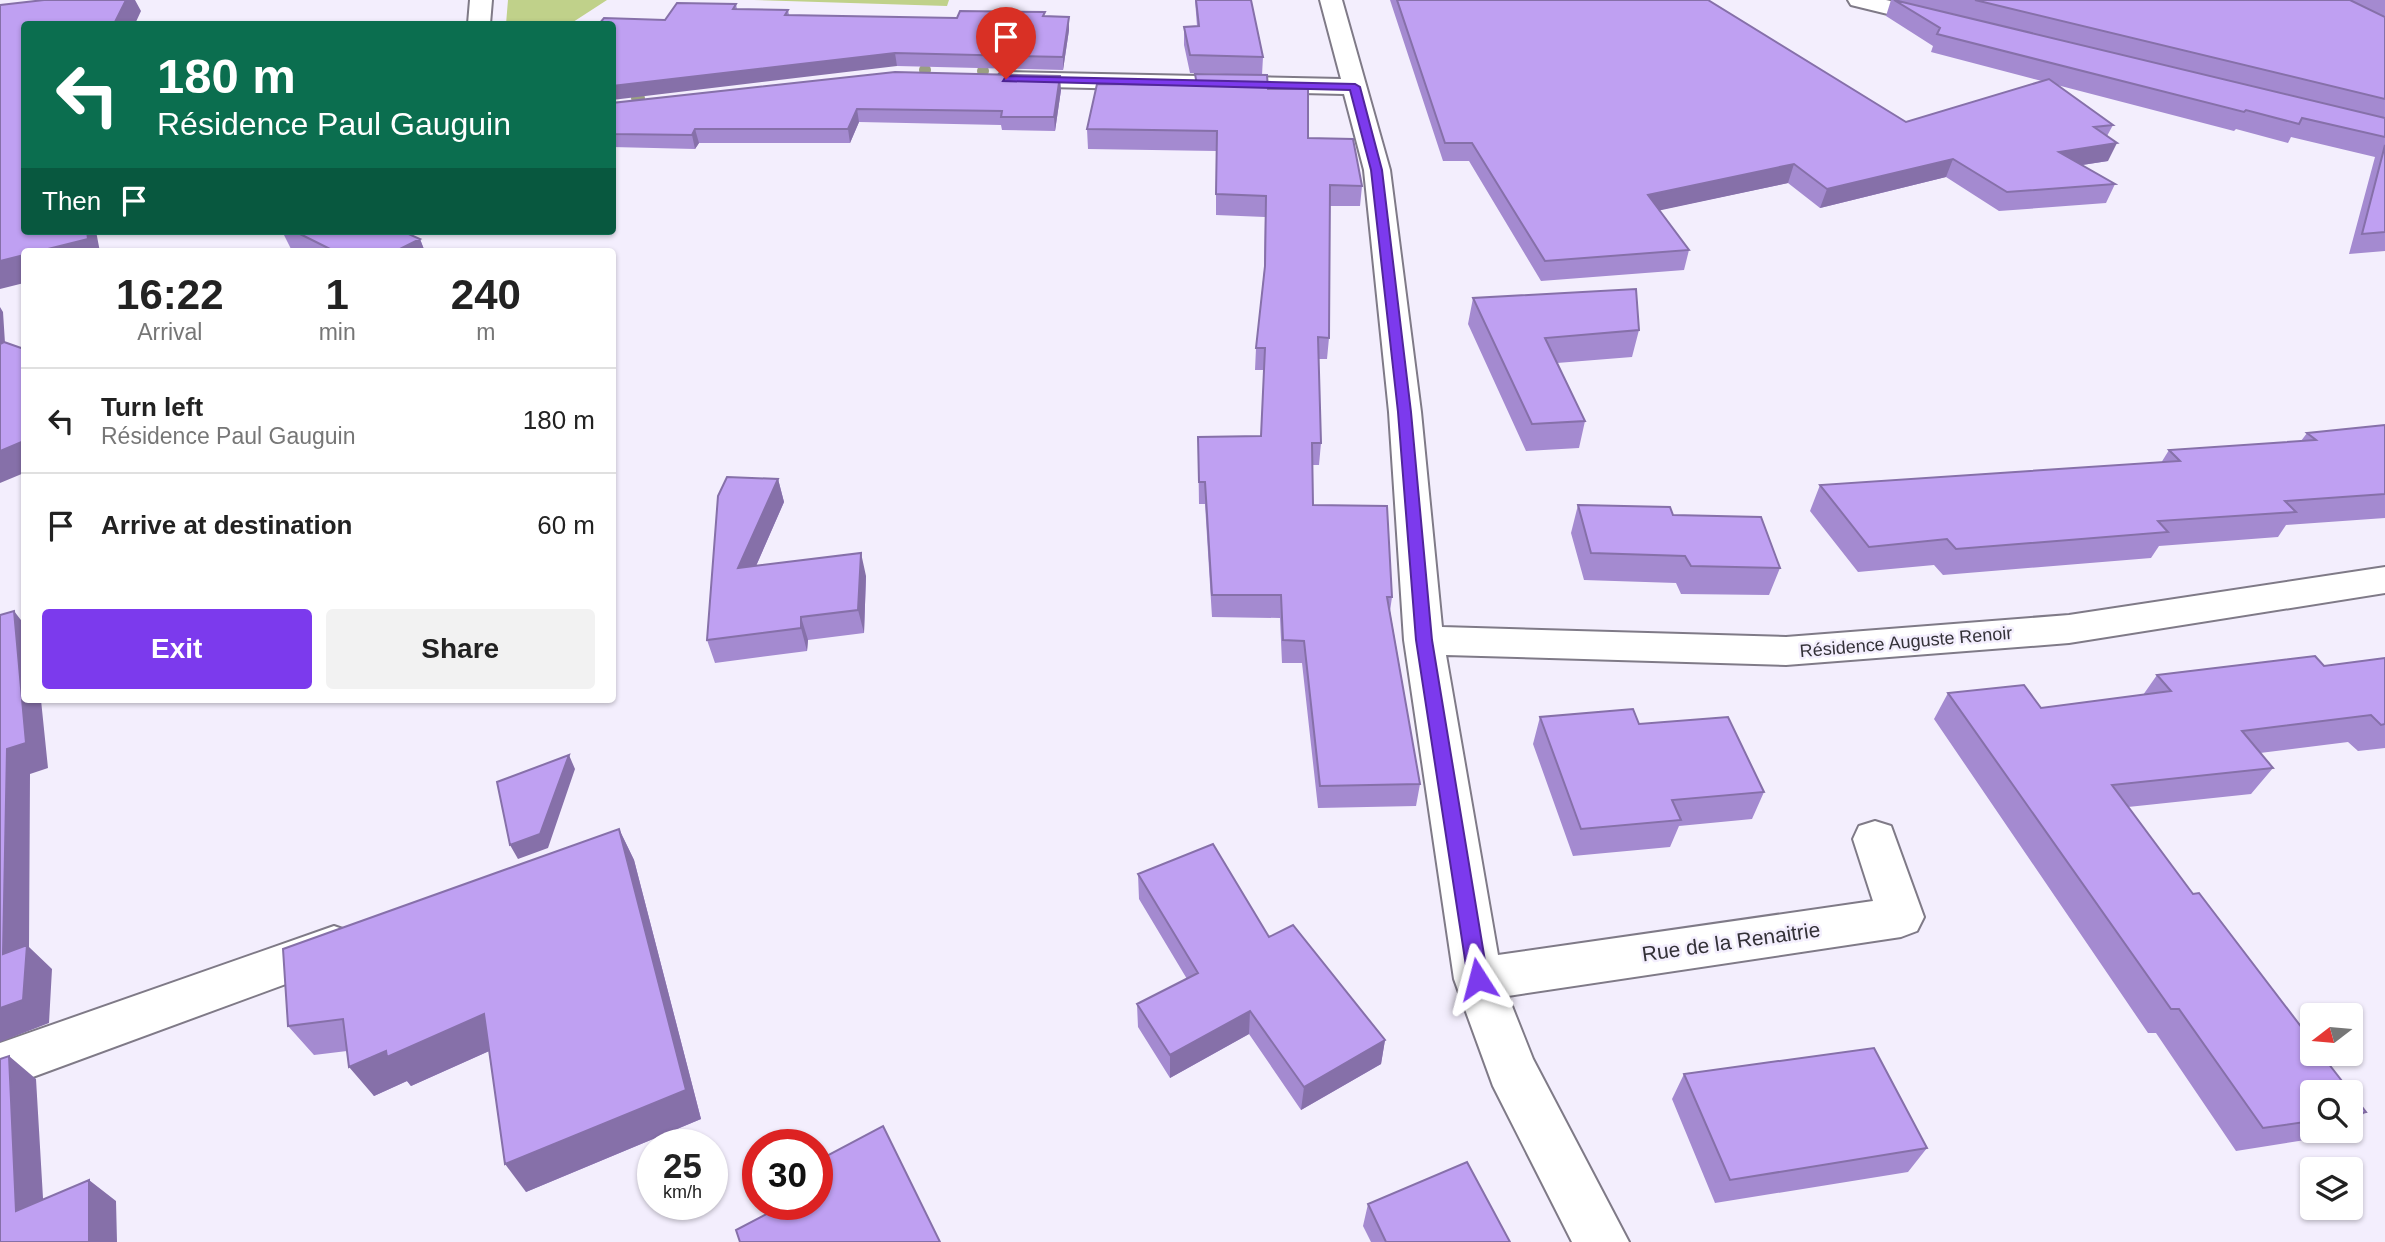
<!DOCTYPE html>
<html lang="en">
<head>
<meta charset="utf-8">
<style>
	body { margin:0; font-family:Arial,sans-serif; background:#f2f2f2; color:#222; height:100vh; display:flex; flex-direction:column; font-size:26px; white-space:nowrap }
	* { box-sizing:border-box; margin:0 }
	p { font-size:23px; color:#767676 }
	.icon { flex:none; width:38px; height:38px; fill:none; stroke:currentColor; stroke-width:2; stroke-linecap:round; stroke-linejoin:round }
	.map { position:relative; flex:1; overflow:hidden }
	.side { position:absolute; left:21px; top:248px; width:595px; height:455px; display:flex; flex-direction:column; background:#fff; border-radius:7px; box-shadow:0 2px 5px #0004 }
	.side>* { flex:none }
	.banner { position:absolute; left:21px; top:21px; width:595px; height:214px; border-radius:7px; box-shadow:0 2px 5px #0004; background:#0b6e4f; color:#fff; overflow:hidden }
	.needle { width:46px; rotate:254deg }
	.tools { position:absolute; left:2300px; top:1003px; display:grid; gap:14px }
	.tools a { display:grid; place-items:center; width:63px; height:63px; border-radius:7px; background:#fff; box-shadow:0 2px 5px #0004; font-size:35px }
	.speed { position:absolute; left:637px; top:1129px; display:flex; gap:14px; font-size:35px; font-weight:700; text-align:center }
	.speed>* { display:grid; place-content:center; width:91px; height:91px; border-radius:50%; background:#fff; box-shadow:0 2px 5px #0004; line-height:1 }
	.speed small { font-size:18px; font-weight:400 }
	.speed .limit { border:10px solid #d22; background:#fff; color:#111 }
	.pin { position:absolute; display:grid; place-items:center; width:60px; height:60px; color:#fff; margin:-72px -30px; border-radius:50% 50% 50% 0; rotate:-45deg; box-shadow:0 0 7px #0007 }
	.pin .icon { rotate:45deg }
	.me { position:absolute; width:77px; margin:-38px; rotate:351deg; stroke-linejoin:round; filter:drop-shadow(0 0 5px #0008) }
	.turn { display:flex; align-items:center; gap:24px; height:147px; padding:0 21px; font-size:32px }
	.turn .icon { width:91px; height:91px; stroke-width:2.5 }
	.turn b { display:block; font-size:49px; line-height:60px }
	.then { display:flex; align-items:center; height:66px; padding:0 21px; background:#0003; gap:14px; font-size:26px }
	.eta { display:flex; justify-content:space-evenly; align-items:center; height:119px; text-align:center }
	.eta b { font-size:42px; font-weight:800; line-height:49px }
	.button { display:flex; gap:14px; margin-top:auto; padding:14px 21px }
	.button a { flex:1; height:80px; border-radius:7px; background:#7c3aed; color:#fff; font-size:28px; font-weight:800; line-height:80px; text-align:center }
	.button a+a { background:#f2f2f2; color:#222 }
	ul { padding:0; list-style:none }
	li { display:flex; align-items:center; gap:21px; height:105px; padding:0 21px; border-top:2px solid #e0e0e0 }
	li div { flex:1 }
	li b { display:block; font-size:26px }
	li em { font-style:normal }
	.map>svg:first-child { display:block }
	.green { fill:#c0d18a }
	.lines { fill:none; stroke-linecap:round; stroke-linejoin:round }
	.minor-casing { stroke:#7f7a87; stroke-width:4 }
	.minor { fill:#fff; fill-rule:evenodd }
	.tree { fill:#9a9f82 }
	.wall { fill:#a48ad0 }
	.shaded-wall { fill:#8670a9 }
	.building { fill:#bfa0f2; stroke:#8670a9; stroke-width:2 }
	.route { fill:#7c3aed; stroke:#51269a; stroke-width:2 }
	.labels { text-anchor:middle; stroke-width:5; stroke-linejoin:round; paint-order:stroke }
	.street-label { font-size:18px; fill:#333137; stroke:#f3eefd }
	.near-street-label { font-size:21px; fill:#333137; stroke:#f3eefd }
</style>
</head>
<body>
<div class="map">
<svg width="2385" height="1242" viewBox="0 0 2385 1242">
	<rect width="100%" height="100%" fill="#f3eefd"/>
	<path class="green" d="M508,0h99l-37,24h-64z
		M754,0h195l-2,6z"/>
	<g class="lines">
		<g class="minor-casing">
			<path id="minor" d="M470,0h22l-2,24h-22z
				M1320,0h22l48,170 31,242 21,215 344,10 283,-22 316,-48v26l-316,50 -283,22 -340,-10 52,300 375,-54 -20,-62 6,-13 16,-5 16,5 33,91 -7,14 -16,6 -393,59 25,63 96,183h-57l-79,-156 -39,-107 -50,-339 -15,-228 -25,-242 -20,-76 -336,-8 -8,-2 -4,-5 4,-5 8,-2 333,7z
				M1848,0h38l63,15 3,5 -11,7 -90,-22z
				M334,926l17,6 7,14 -7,14 -351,129v-46z"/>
		</g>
		<use href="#minor" class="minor"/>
	</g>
	<g class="tree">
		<circle cx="925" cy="70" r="6"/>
		<circle cx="983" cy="71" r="6"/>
		<circle cx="638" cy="98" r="7"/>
	</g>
	<path class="wall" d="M1195,0h56l12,57 -1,18 -72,-2 -6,-28v-18l13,-1z
		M1390,0h318l198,122 136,-41 -111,-29 2,-6 -47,-30 5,-16h494v251l-36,3 26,-97 -84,-20 -3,6 -52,-14 -2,2 -177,-46 56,40 -6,11 1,25 -26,4 33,19 -9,19 -107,8 -53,-34 -126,31 -32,-25 -129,27 30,40 -5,20 -143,11 -72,-120h-26z
		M736,4l1,5 51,1 1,5 168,3 88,-2 24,14 -6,40 -166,-4 -232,-46z
		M1195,74l73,15 40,49 54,48 -2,20h-30l-1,132 -2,21h-9l3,84 -2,22h-7l1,40 79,92 -2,14 30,173 -4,22 -98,2 -16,-145h-20l-2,-45 -68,-1 -7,-113h-6l-1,-67 63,-1 3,-66h-9l1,-22 8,-77 1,-54 -49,-2v-64l-128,-2 -1,-20 108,-44z
		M1061,90l-6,41 -53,-1 -1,-5 -142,-3 -9,21h-151l-4,6 -83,-2v-44z
		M282,231h120l18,8 5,13h-128l-6,-3z
		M1473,298l166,32 -7,27 -75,6 28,58 -6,27 -53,3 -58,-127z
		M2385,425v93l-99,7 -8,12 -119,9 -8,12 -208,17 -9,-10 -76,7 -48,-61 10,-26 341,-22 8,-13 132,-9 6,-8z
		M778,479l6,23 -28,64 110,10 -2,57 -56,7 -1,11 -92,12 -8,-23z
		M1578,505l95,10 107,53 -11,27 -88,-1 -5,-11 -92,-3 -13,-47z
		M2315,656l9,10 61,-8v90l-27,3 -10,-9 -88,11 13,15 -22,26 -123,13 65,87 6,-1 113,148v13h9l45,58 -16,13v-33h-38v38h31l-6,5 -101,16 -80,-118h-8l-214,-314 14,-26 76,-8 17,23 102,-13 14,-20z
		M1540,717l99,7 125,68 -12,27 -73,7 -9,21 -97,9 -40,-112z
		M619,829l15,31 67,259 -175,73 -37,-141 -78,35 -4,-5 -33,15 -27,-45 -33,4 -26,-29z
		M1138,874l131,63 116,103 -4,24 -80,46 -52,-76 -79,44 -32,-51 -1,-23 50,-25 -48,-80z
		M1684,1074l243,74 -19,24 -193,31 -43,-104z
		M1368,1204l142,38h-139l-8,-16z"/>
	<path class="shaded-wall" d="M126,0h9l6,11 -6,13h-21z
		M1069,17v13l-6,40v-13z
		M895,53l2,13 -285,34v-14z
		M1060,76l1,14 -6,41 -1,-14z
		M857,109l2,13 -9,21 -2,-14z
		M695,129l4,14 -4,6 -3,-14z
		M2117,143l-9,18 -58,9 9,-18z
		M1953,159l-7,18 -126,31 7,-19z
		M1794,164l-6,19 -145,31 5,-19z
		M87,231h9l4,21h-64z
		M503,231h27l-26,3z
		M420,239l5,13h-31z
		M24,255v28l-24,6v-28z
		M0,307l3,5 4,62 -7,-10z
		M24,441v32l-24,10v-32z
		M778,479l6,23 -39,89 -7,-23z
		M861,553l5,23 -2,57 -6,-23z
		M14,611l10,13v76h17l7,68 -18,6 -1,173 23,22 -3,54 -49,19v-34l3,-54 4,-205z
		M801,617l7,23 -1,11 -6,-23z
		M569,755l6,14 -27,79 -30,11 -8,-14z
		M619,829l15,31 67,259 -175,73 -21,-28z
		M1250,1011l-1,23 -79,44v-23z
		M484,1014l21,30 -94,42 -4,-5 -33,15 -25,-29 37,-16z
		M1385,1040l-4,24 -80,46 3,-23z
		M9,1056l27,23 9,153 -29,-21z
		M89,1180l27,21 1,41h-28z"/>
	<path class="building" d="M44,0h82l-12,24h-90v207h63l1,8 -52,13h-12v3l-24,6v-256z
		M1196,0h55l12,57 -73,-2 -6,-28 15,-1z
		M1397,0h311l198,122 143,-43 64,46 -19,2 23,16 -58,9 56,32 -108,8 -54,-33 -126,30 -33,-25 -146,31 41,55 -144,11 -73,-118h-27z
		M1894,0l491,118v19l-83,-19 -3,6 -53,-14 -2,2 -307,-78 3,-6z
		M1975,0h375l35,17v82z
		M677,3l59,1 -3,5 55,1 -3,5 172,3 3,-7 85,1 -2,4 26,1 -6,40 -168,-4 -283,33v-62h-13l5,-6 61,2z
		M895,72l165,4 -6,41h-53l1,-6 -145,-2 -9,20h-153l-3,6 -80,-1v-31z
		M1195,74l72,1 1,14h40v49l45,1 9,47 -32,-1 -1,153 -11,-1 3,106h-9l1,62 74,1 5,91h-5l33,187 -100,2 -16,-145 -21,-1 -2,-45h-69l-7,-113h-6l-1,-45 63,-1 4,-88h-9l9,-82 1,-70 -50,-2 1,-63 -130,-2 10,-45 100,1z
		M2385,145v87l-23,2z
		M294,231h108l18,8 -26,13h-58z
		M1636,289l3,41 -94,8 40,83 -53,3 -59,-126z
		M4,342l20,7v92l-24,10v-107z
		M2385,425v69l-100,7 11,11 -138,9 10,11 -212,17 -9,-10 -78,8 -49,-62 360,-24 -11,-11 147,-10 -9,-7z
		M727,477l51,2 -40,89 123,-15 -3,57 -57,7v11l-94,12 11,-144z
		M1578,505l92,2 3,8 88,2 19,51 -89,-2 -6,-10 -94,-3z
		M14,611l12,132 -19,6 -4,205 24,-9 -4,55 -23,8v-393z
		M2315,656l9,10 61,-8v66l-4,1 -10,-10 -129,16 31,37 -161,17 81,109 6,-1 113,148v13h9l45,58 -16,3v-23h-38v29l-49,7 -84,-119h-8l-223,-316 76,-8 17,23 130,-17 -14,-16z
		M1633,709l6,15 89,-7 36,75 -92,8 9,20 -100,9 -41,-112z
		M569,755l-29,79 -30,11 -13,-63z
		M619,829l67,261 -181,74 -21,-150 -97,43 -1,-6 -37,16 -6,-48 -55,7 -5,-77z
		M1213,844l56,93 24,-12 92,115 -81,47 -54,-76 -80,44 -33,-51 61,-31 -60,-99z
		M1874,1048l53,100 -197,32 -46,-106z
		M9,1056l7,155 73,-31v62h-89v-183z
		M883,1126l57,116h-200l-4,-12 50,-26h31v-43z
		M1467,1162l43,80h-124l-18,-38z"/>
	<path class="route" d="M1006,76l349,8 5,3 22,83 29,242 21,228 56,339 -3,6 -7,3 -7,-3 -3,-6 -52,-339 -18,-228 -27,-242 -21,-80 -347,-9z"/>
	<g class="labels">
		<g class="street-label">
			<text transform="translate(1906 642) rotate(-5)" y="6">Résidence Auguste Renoir</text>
		</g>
		<g class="near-street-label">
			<text transform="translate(1731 942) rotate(-8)" y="7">Rue de la Renaitrie</text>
		</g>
	</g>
</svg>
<div class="tools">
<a><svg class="needle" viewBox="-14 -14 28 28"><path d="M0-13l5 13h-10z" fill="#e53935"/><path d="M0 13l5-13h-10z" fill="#767676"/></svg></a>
<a><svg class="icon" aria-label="search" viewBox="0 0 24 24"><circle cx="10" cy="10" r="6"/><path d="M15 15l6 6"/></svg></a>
<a><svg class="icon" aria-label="layers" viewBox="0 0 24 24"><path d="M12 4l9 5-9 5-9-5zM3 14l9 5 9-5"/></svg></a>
</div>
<div class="speed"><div>25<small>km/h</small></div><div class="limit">30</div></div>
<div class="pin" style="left:1006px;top:79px;background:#d93025"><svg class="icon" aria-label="arrive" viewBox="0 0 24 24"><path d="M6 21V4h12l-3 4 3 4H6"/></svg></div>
<svg class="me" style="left:1478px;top:979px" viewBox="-20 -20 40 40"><path d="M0-17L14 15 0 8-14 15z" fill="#7c3aed" stroke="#fff" stroke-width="4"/></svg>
<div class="banner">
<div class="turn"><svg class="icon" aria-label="left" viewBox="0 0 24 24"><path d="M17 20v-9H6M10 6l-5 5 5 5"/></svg><div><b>180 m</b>Résidence Paul Gauguin</div></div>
<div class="then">Then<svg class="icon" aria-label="arrive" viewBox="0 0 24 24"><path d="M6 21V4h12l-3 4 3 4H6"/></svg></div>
</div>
<section class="side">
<div class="eta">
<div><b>16:22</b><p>Arrival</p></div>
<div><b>1</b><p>min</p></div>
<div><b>240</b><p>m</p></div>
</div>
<ul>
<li><svg class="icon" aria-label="left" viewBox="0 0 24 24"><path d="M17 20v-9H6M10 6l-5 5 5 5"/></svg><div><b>Turn left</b><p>Résidence Paul Gauguin</p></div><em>180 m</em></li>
<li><svg class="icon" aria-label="arrive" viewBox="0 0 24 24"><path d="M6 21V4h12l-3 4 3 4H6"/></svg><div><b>Arrive at destination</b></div><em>60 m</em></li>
</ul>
<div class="button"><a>Exit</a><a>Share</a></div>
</section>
</div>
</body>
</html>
